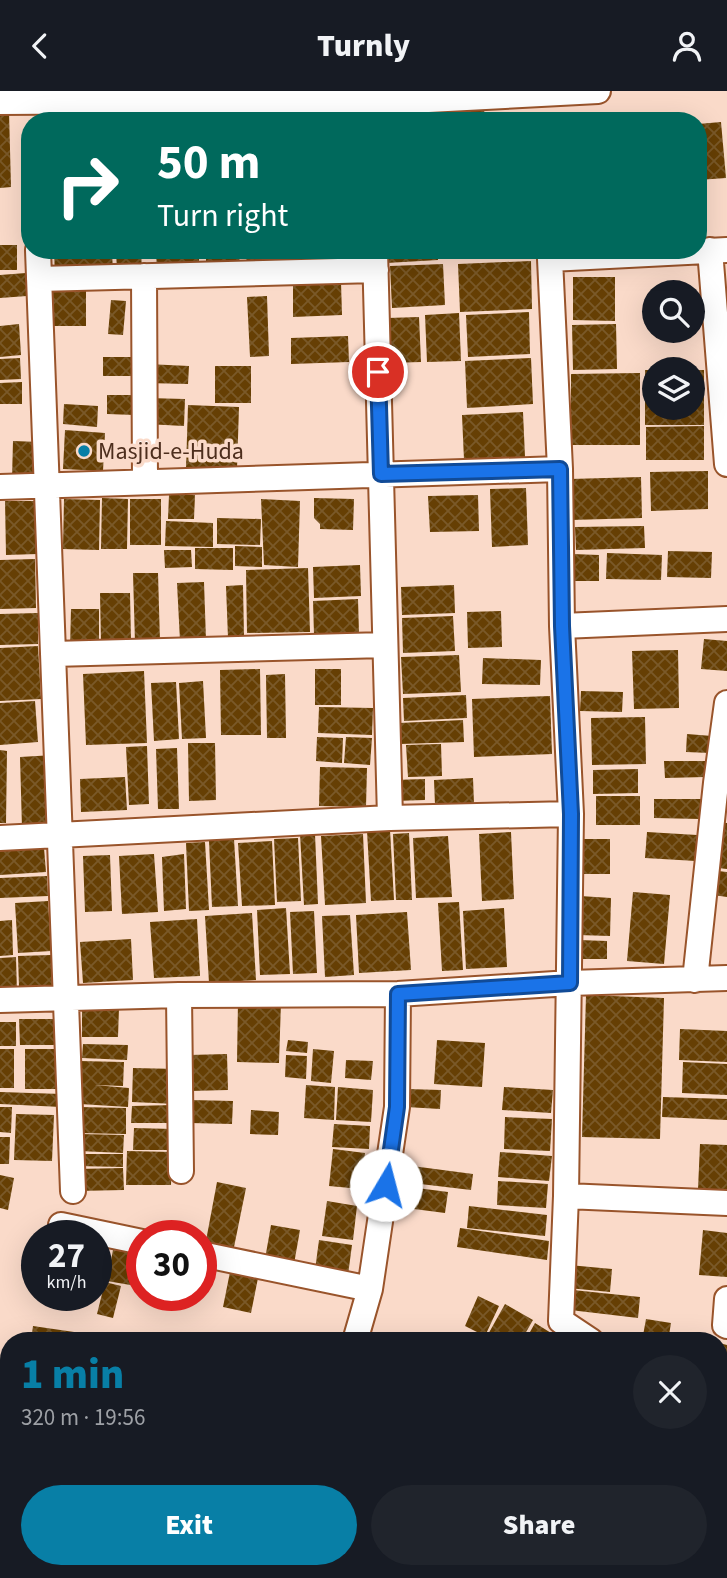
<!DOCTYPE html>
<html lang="en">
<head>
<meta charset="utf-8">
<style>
	body { margin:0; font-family:"Source Sans 3",sans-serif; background:#20242c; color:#f1f3f6; height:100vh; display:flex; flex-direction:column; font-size:26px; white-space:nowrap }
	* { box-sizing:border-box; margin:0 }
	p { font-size:23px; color:#9ea1a6 }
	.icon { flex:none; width:38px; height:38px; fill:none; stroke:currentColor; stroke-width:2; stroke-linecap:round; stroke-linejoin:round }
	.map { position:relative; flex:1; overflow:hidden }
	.panel { position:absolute; left:0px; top:1241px; width:728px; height:247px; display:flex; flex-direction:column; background:#171b24; border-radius:28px 28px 0 0; box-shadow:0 7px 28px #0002 }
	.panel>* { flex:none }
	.hud { position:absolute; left:21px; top:21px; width:686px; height:147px; border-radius:28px; box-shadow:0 7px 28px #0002; background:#00695c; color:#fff; overflow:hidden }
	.tools { position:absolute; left:642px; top:189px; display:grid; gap:14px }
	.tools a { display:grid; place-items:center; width:63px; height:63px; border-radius:50%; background:#171b24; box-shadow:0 7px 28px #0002; font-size:35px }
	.speed { position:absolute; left:21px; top:1129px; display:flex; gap:14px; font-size:35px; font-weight:700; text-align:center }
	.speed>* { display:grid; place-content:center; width:91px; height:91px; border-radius:50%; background:#171b24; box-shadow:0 7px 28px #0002; line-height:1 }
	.speed small { font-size:18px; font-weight:400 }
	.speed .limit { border:10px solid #d22; background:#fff; color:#111 }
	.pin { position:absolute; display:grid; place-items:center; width:60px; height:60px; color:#fff; margin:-30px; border:4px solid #fff; border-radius:50%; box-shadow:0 2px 7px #0007 }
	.me { position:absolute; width:77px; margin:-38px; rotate:8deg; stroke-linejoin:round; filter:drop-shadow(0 0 5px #0008) }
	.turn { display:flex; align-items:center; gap:24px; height:147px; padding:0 21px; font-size:32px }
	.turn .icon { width:91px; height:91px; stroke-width:2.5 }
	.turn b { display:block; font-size:49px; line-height:60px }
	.round { display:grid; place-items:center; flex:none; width:74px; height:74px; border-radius:37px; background:#20242c }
	.head { display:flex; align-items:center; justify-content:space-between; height:119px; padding:0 21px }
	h1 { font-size:42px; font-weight:800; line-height:52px; color:#087fa6 }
	.cta { display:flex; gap:14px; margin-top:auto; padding:14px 21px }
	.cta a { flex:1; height:80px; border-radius:42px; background:#087fa6; color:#fff; font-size:28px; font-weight:800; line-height:80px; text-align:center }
	.cta a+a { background:#20242c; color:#f1f3f6 }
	header { display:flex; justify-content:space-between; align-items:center; height:91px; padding:0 21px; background:#171b24; font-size:32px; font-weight:800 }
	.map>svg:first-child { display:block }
	.building { fill:url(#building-cross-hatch) }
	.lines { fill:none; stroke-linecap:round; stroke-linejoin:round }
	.street-casing { stroke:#99542b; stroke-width:28 }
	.street { stroke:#fff; stroke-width:24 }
	.route-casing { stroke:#114b97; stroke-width:18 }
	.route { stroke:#1a73e8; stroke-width:12 }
	.poi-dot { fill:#087fa6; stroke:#fadac9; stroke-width:2.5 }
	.labels { text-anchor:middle; stroke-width:7; stroke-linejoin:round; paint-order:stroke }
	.poi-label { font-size:24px; fill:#4d2e1d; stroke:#fadac9; text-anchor:start }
</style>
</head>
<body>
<header><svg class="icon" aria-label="back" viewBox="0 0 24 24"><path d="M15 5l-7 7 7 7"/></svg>Turnly<svg class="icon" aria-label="person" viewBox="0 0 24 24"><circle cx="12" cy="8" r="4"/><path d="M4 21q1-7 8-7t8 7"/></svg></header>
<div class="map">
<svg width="727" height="1487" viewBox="0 0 727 1487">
	<defs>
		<pattern id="building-cross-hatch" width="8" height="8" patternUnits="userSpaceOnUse" patternTransform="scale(1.75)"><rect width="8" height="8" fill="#663f04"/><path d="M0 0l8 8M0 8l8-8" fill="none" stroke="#7a5929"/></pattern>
	</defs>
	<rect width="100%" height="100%" fill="#fadac9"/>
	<path class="building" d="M484,17l1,13h-26v-12z
		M0,20h9l2,76 -11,1z
		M721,31l5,56 -28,2v-56z
		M0,154h17v25h-17z
		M54,159h58l1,24 -58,2z
		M116,159h25l1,20 -25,1z
		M156,159h43v20l-42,2z
		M206,159h33l1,22 -34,1z
		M246,159h27l1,19 -27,1z
		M308,159h40l1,19 -41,2z
		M385,159h53v10l-52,3z
		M458,159h74v6l-74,3z
		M531,170l1,48 -72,3 -2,-48z
		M443,173l2,41 -53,3 -2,-42z
		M26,182l1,23 -27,2v-23z
		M573,186h42v44l-42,-1z
		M341,191l1,33 -49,2v-33z
		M48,197h38v38h-38z
		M267,205l2,60 -19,1 -3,-60z
		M111,209l15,1 -3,34 -15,-1z
		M529,221l1,42 -62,3 -2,-42z
		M459,222l2,48 -34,1 -2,-47z
		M419,226l2,45 -32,1 -2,-45z
		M19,233l2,31 -21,2v-31z
		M616,233l1,45 -44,1 -1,-45z
		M348,245l1,26 -58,2v-26z
		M103,266h29v19h-29z
		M20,267l1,21 -21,1v-21z
		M531,267l2,46 -66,4 -2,-47z
		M147,273l42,2 -1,18 -42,-1z
		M215,275h36v37h-36z
		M645,279h9v38h39v-38h11v55h-59z
		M640,282v72h-69v-71z
		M22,291v22h-22v-21z
		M107,304h28l-1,20 -27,-1z
		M147,307l38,1 -1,27 -38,-2z
		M64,313l34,2 -1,21 -34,-3z
		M188,314l51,2 -2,62 -51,-1z
		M523,321l2,45 -61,3 -2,-45z
		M704,335v34h-58v-33z
		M65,339l40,3 -2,38 -40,-2z
		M13,350l27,1 -1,37 -27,-1z
		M708,380v38l-57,2 -1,-39z
		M641,386l1,41 -71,2 -1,-41z
		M526,397l2,57 -36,2 -2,-58z
		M169,404h26l-1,24h-26z
		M478,404l1,36 -49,1 -2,-36z
		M102,407l26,1 -1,50h-26z
		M314,407l40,1 -1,31 -33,-1v-5l-6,-6z
		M64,408l36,1 -1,50 -36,-1z
		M130,408h31v46h-31z
		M261,408l39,2 -2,66 -34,-2z
		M5,410h32l1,53 -32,1z
		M217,427l44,1 -1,26 -43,-1z
		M166,430l47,2v24l-48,-1z
		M644,435l1,22 -69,2 -1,-23z
		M235,455l27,1v20l-27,-1z
		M195,457h38v22l-38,-1z
		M164,459h27l1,17 -27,1z
		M668,460l44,1 -1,26 -44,-1z
		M607,462l55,2 -1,25 -55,-1z
		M572,463l27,1v26h-28z
		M35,468l1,49 -36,1v-49z
		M360,474l1,31 -47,2 -1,-31z
		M308,477l2,64 -63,1 -1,-63z
		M133,482h25l2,69 -25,1z
		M204,491l2,58 -26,1 -3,-58z
		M243,494l1,52 -16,1 -2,-52z
		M454,494l1,28 -53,2 -1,-28z
		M100,502h30l1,48 -30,1z
		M358,508l1,34 -45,2 -1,-34z
		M71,518h28v41l-29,-1z
		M501,520l1,36 -34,1 -1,-36z
		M38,522v31l-38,1v-31z
		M453,525l2,35 -52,2 -1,-35z
		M704,548l23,2v30l-26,-2z
		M38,555l3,53 -41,2v-53z
		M678,559l1,58 -45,1 -2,-58z
		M459,564l2,37 -58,2 -2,-37z
		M483,567l58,2 -1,25 -58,-1z
		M260,578l1,66h-40l-1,-65z
		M315,578h26v36h-26z
		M144,580l3,72 -61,2 -3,-71z
		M285,583l1,64h-19l-1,-63z
		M203,590l3,57 -24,1 -3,-56z
		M176,591l3,57 -25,2 -3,-58z
		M581,600l42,1 -1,20 -42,-1z
		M466,604l1,23 -63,3 -1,-23z
		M550,605l2,58 -78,3 -2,-58z
		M35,610l3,41 -38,3v-42z
		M319,616l54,1 -1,27 -54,-2z
		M645,626l1,47 -54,1 -1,-47z
		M463,629l1,22 -64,2 -1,-21z
		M687,643l25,2 -2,17 -24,-1z
		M317,646l26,1 -1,25 -26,-2z
		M346,646l26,1 -2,27 -26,-2z
		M188,652h27l1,57 -27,1z
		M441,653l1,32 -34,1 -2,-32z
		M147,655l2,58 -20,1 -3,-58z
		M177,657l2,61h-21l-2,-60z
		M0,659l7,1 -1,72h-6z
		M54,664l3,71 -35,2 -2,-71z
		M664,670h41v16l-40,1z
		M320,676l47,1 -1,39 -47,-1z
		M638,678v24l-45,1v-24z
		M125,686l2,33 -46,2 -1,-33z
		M473,687l1,26 -39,1 -1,-25z
		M425,688v21l-31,1 -1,-21z
		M596,705h44v29h-44z
		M654,708h47v20l-47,-1z
		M714,731l13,1v46l-18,-2z
		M390,739l4,70 -23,1 -4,-70z
		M511,741l3,67 -32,2 -3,-67z
		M647,741l50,3 -1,26 -51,-3z
		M409,742l3,67h-16l-3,-66z
		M300,743h15l3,70 -14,1z
		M363,743l3,69 -41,2 -4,-69z
		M448,745l4,61 -36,1 -3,-60z
		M298,747l3,63 -24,1 -3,-63z
		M234,748l4,67 -26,1 -3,-66z
		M575,748h35v35h-35z
		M272,750l3,64 -33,1 -4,-63z
		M205,751l4,68 -20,1 -3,-68z
		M44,757l2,24 -46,3v-24z
		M154,763l4,58 -36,2 -3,-58z
		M184,763l2,55 -22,2 -2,-54z
		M110,764l2,56 -27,1 -2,-56z
		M709,779l18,2v25l-21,-3z
		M47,785l1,20 -48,2v-20z
		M633,801l37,3 -6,69 -37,-3z
		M580,805l31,2 -1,38 -32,-1z
		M48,810l3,50 -33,2 -3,-50z
		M459,811l4,68 -21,1 -4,-68z
		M286,817l4,66 -30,1 -3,-65z
		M504,817l3,59 -41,2 -3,-58z
		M314,820l3,62 -24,1 -3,-62z
		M407,821l4,58 -52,3 -3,-58z
		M252,822l4,67 -47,3 -4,-67z
		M350,824l4,60 -29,2 -3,-61z
		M197,828l3,57 -46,2 -4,-56z
		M12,829l1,35 -13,1v-35z
		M131,848l2,41 -50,3 -3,-41z
		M578,849l29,1v18h-29z
		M51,864l1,31 -33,1 -1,-31z
		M16,866l1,36 -17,1v-36z
		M586,904l78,3 -4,141 -78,-2z
		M238,910l43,1 -2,61 -42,-1z
		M82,916l37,1 -1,29h-36z
		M19,928h38v26h-37z
		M0,931h16v24h-16z
		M680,938l47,2v31l-48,-2z
		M288,949l20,2 -1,11 -21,-2z
		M437,949l48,3 -3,44 -48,-3z
		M83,953l45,1 -1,15 -45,-2z
		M0,958h14v39h-14z
		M25,958h41l-1,40h-40z
		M313,958l21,2 -3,32 -20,-2z
		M227,963l1,36 -38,1 -1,-36z
		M286,964l21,1 -1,23 -21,-2z
		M346,969l27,1 -2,19 -26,-2z
		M79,970l45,1 -1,24 -29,-1 35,3 -1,19 -48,-3 1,-20h-3z
		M683,971l44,2v31l-45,-2z
		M133,977l45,1 -2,35 -44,-2z
		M306,994l29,2 -1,33 -30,-2z
		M338,996l35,3 -2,32 -35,-2z
		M504,996l49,3 -2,23 -49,-3z
		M407,998l34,1 -1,19 -34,-2z
		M0,1001l62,2 -1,13 -61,-3z
		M663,1006l64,2v21l-65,-3z
		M190,1009l43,1 -1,23 -42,-1z
		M174,1014l1,18h-44l1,-17z
		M0,1016h12l-1,26 -11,-1z
		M79,1016l47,1v26l-48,-1z
		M251,1019l28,2 -1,23 -28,-1z
		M16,1023l38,1 -2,46 -38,-1z
		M505,1026l47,2 -2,32 -46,-2z
		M334,1033l36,2 -1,23 -37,-2z
		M134,1037l39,1 -1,21h-39z
		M79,1043l45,1 -1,18 -44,-2z
		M0,1046h10l-1,27h-9z
		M700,1053l27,1v46l-29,-2z
		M333,1058l32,4 -4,36 -32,-3z
		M127,1060l45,1 -1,33h-45z
		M500,1061l52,4 -3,25 -51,-4z
		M77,1063h46v13l-46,-1z
		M397,1073l76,10 -2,16 -76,-9z
		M123,1077l1,22 -47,1v-22z
		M0,1084l14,3 -6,32 -8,-2z
		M498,1090l50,3 -2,24 -49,-3z
		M217,1091l29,6 -13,64 -28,-6z
		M394,1094l54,7 -3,21 -54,-7z
		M327,1110l30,5 -4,34 -31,-4z
		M469,1115l78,9 -2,21 -78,-8z
		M271,1134l29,5 -6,34 -29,-5z
		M460,1137l89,13 -2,19 -90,-13z
		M703,1139l24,3v44l-28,-2z
		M319,1149l33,5 -4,30 -33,-5z
		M96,1153l11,2 -7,32 -4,-1z
		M113,1159l29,5v32l-35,-6z
		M569,1174l43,4 -2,23 -42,-4z
		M230,1181l28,6 -7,35 -28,-6z
		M105,1191l16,4 -8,32 -16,-4z
		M573,1199l67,7 -2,21 -68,-8z
		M478,1205l21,10 -14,30 -20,-10z
		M505,1213l28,16 -12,21h-30l-5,-3z
		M646,1228l25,4 -3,18h-26z
		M535,1232l29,18h-39z
		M33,1235l48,7 -1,8h-49z
		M719,1252l8,2v54l-8,-2z
		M719,1411l8,2v25l-8,-3z
		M0,1425l9,1v53h15l-1,7 -23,-2z
		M34,1479h21l-1,8h-21z
		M109,1479h24l-2,8h-24z
		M453,1479h31l-4,8h-10z
		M586,1479h44l-6,8h-43z
		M643,1479h32l-6,8h-13z"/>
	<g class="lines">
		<g class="street-casing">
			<path id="street" d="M0,11l327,-2 44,3 227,-12
				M38,159l35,941
				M375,159l15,568
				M710,159l17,214
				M144,185l1,206
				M39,188l337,-9
				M0,396l560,-18
				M562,535l165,-7
				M53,563l332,-9
				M0,747l390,-20 181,-4
				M695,889l21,-197 11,-80
				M179,904l2,176
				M0,909l179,-5 219,-1 172,-11 157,-5
				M566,1105l161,7
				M61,1134l81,17
				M201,1163l169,35
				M727,1208l-2,26 2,1
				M355,1250l15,-52 27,-182 1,-113
				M591,1250l-30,-20 5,-125 5,-382 -9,-188 -2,-157 -10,-210 177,-9
				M0,1411l9,2
				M538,1479l14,8
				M285,1487l3,-8
				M493,1487l6,-8"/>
		</g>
		<use href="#street" class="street"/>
	</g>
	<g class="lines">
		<g class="route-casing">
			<path id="route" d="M378,281l3,102 179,-5 2,157 9,188 -1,169 -172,11 -1,113 -11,78"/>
		</g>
		<use href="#route" class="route"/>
	</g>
	<circle class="poi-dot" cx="84" cy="360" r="7"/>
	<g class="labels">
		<g class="poi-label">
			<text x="98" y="368">Masjid-e-Huda</text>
		</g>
	</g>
</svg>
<div class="tools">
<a><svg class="icon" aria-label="search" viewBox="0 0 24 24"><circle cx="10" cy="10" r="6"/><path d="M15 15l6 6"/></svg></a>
<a><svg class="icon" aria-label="layers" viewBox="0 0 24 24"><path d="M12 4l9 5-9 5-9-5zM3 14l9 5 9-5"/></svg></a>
</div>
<div class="speed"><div>27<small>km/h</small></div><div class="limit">30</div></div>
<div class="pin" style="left:378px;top:281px;background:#d93025"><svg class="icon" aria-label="arrive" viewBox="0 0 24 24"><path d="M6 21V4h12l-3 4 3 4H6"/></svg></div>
<svg class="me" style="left:386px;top:1094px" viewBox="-20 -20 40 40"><circle r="19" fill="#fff"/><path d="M0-13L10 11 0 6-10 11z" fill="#1a73e8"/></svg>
<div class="hud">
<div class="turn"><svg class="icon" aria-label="right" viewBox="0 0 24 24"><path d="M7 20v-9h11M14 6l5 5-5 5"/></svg><div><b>50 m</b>Turn right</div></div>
</div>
<section class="panel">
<div class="head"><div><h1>1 min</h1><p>320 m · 19:56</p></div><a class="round"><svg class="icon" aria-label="close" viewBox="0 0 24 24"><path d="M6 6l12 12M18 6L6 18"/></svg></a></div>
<div class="cta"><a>Exit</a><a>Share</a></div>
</section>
</div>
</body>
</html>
